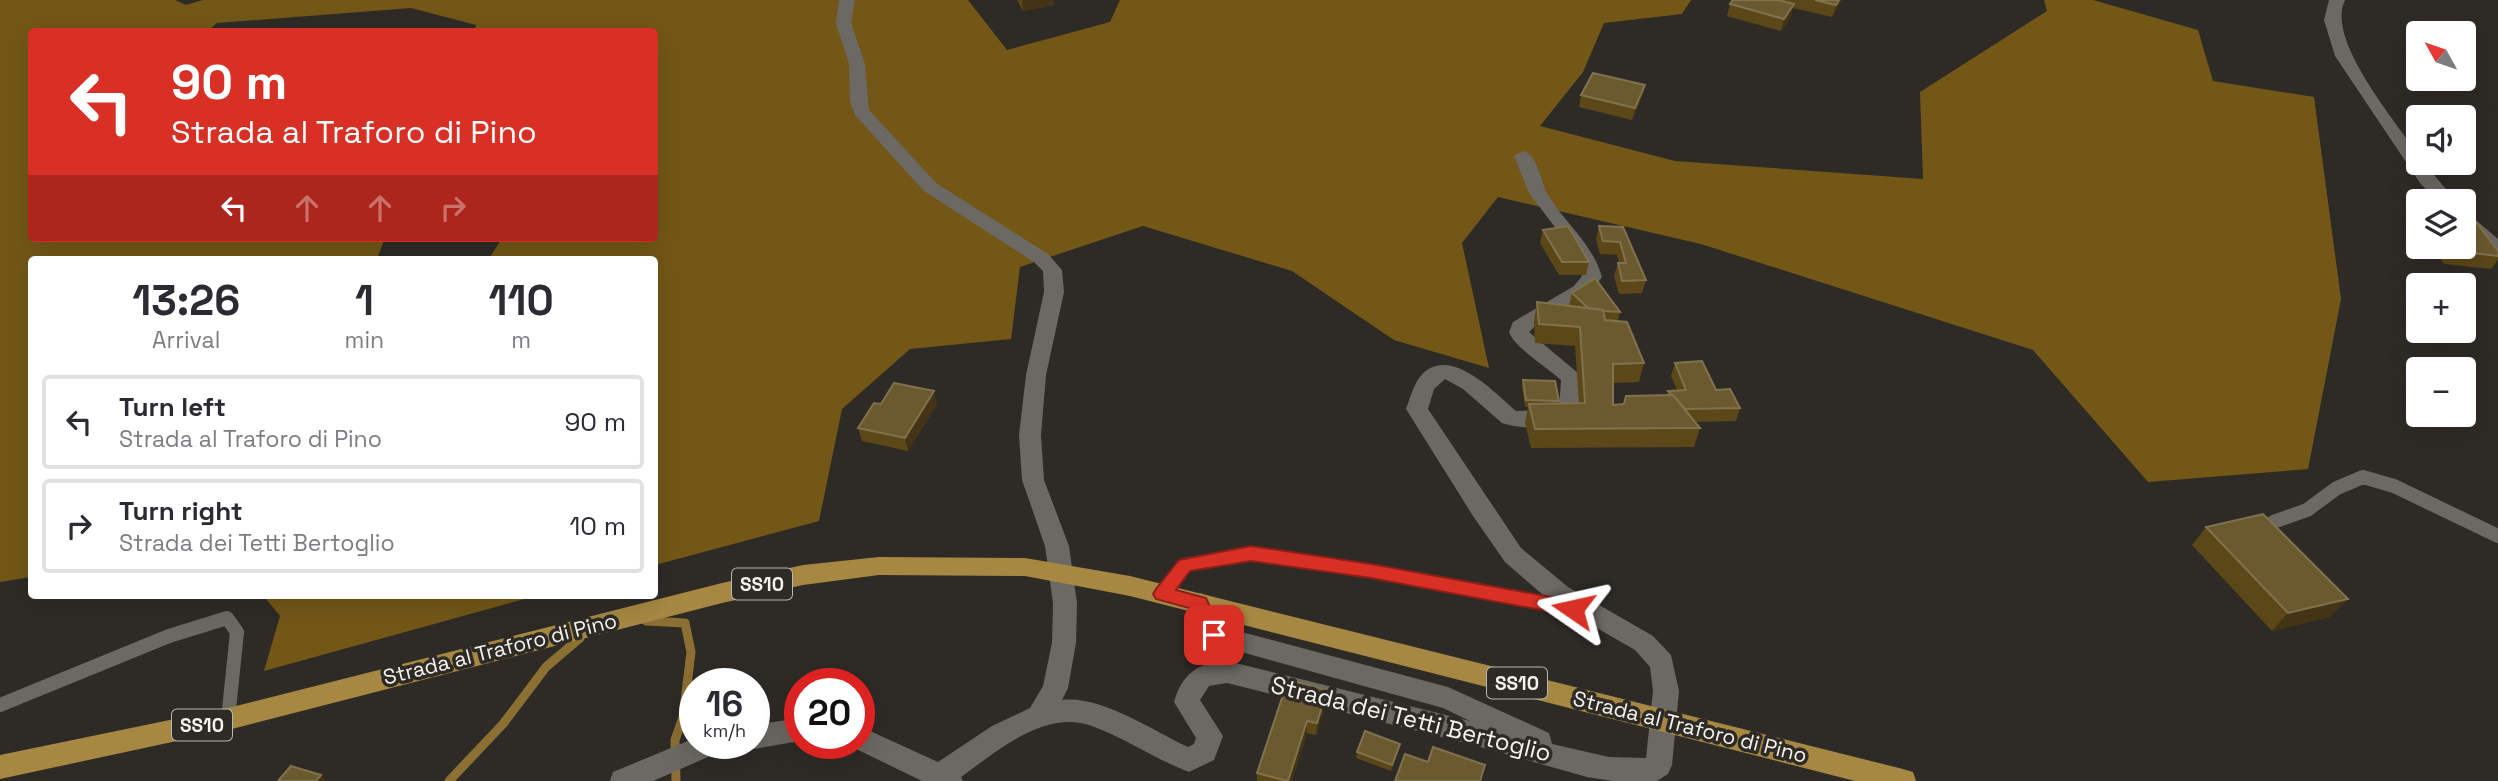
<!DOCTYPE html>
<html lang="en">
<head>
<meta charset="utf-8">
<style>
	body { margin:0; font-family:"Space Grotesk",sans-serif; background:#f7f7f7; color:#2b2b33; height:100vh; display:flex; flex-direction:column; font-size:26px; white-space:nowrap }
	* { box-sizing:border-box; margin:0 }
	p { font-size:23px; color:#7c7c81 }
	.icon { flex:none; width:38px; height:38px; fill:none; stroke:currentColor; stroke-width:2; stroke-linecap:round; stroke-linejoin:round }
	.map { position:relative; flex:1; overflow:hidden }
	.side { position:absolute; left:28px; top:256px; width:630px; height:343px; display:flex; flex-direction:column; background:#fff; border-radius:7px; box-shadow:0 7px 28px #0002 }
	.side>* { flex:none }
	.banner { position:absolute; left:28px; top:28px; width:630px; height:214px; border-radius:7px; box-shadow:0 7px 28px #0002; background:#d93025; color:#fff; overflow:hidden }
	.needle { width:46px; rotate:310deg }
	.fabs { position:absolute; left:2406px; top:21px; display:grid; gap:14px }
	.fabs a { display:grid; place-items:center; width:70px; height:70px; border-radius:7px; background:#fff; box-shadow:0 7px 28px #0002; font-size:35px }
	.speed { position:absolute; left:679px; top:668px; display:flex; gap:14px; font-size:35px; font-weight:700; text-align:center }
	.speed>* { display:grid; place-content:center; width:91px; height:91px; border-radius:50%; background:#fff; box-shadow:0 7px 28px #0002; line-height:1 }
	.speed small { font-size:18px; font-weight:400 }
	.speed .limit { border:10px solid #d22; background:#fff; color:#111 }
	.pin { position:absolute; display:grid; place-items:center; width:60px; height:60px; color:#fff; margin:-30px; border-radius:14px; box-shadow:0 4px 10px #0006 }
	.me { position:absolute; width:77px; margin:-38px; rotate:281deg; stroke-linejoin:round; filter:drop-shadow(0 0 5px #0008) }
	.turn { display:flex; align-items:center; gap:24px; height:147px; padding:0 28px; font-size:32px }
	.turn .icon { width:91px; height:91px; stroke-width:2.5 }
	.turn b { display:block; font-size:49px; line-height:60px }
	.lanes { display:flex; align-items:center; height:66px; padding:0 28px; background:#0003; justify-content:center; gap:35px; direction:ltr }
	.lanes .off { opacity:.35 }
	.eta { display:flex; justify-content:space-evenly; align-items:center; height:119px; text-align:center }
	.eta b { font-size:42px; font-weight:700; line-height:49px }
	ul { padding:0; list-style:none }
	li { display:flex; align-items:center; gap:21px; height:94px; margin:0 14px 10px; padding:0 14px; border:4px solid #e1e1e2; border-radius:7px }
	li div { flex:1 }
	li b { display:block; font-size:26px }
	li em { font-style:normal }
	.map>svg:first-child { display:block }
	.forest { fill:#735717 }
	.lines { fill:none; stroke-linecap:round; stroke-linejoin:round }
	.stream { stroke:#8c6f32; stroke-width:9 }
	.lane { stroke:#6c6964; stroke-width:14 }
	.street { fill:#6c6964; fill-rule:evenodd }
	.primary { fill:#a78843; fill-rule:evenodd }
	.wall { fill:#5b4718 }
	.shaded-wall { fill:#423414 }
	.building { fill:#6b592f; stroke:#81724e; stroke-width:2 }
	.route { fill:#d93025; stroke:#8d1f18; stroke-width:2 }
	.labels { text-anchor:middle; stroke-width:7; stroke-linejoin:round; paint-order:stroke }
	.shield { fill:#2e2b27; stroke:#b9b7b4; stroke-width:2 }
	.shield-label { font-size:19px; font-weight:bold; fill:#f5f3f0 }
	.street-label { font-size:21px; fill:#f5f3f0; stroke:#2e2b27 }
	.near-street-label { font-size:24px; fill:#f5f3f0; stroke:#2e2b27 }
</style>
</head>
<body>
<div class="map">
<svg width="2498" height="781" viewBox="0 0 2498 781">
	<rect width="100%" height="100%" fill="#2e2b27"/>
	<path class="forest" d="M0,0h175l11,5 17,-5h765l39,50 103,-28 10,-22h571l-9,14 -78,9 -21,49 -43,54 135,35 248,18 -3,-87 127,-81 -3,-11h49l105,30 15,51 101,16 27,202 -33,170 -160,13 -115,-132 -332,-106 -203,-47 -36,46 27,125 -95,-28 -102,-69 -149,-45 -123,41 -9,72 -101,10 -68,60 -23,112 -164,44 -1,-306h-165l13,-21h152v-206l-179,-1 1,-6 -65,-17 -194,15 -9,8 -176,1v206h353l-8,21h-345l-1,318 -31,5z
		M263,595h276l-275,76 16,-55z"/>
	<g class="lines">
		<path class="stream" d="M646,621l39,2 6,29 -8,65 -8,23 1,41
			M449,781l54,-57 43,-57 34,-29"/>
		<path class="lane" d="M2273,522l34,-12 30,-22 26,-11 31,9 104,50
			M1162,594l23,-29 66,-11 120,17 201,38
			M0,705l169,-69 58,-18 10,14 -9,87"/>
		<path class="street" d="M839,0h16l-4,23 14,41 4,46 67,73 112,71 14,16 2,22 -18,83 -5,60 3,45 25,66 8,57 -1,40 -8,45 -6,12c39,-5 91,31 126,47l6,-3 2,-6 -22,-36c8,-28 24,-40 53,-41l243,60 -27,-13 -238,-66 -17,-39 3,-7 9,-3 9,3 14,31 225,60 101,46 3,11 57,13 37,1 7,-67 -3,-24 -15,-17 -85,-49 -45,-39 -32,-46 -67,-107c5,-13 9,-31 21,-39 29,-20 69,24 89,41l43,-1 2,-30c-14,-13 -47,-33 -52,-48l4,-10 61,-36 8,-10 -12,-29 -41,-54 -15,-37 9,-5c15,4 17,29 24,42 17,30 45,49 55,84l-14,19 -53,30 -6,6 49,41 3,5v36l-3,5c-25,9 -50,12 -76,4l-39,-34 -18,-10 -11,10 -6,20 93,139 47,39 85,49 18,19 8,36 -7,74 -4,9 -11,7h-44l-26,-4 -110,-31 -250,-63 -18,3 -9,14 23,36 -9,24 -25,12c-34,-13 -64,-34 -97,-46 -47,-17 -95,25 -131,51l2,4h-41l-72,-35 -1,-2h10v-18l79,36 54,-36 38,-18 13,-22 9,-43 1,-40 -8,-57 -23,-66 -3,-45 7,-60 18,-83 -1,-21 -9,-9 -110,-71 -69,-76 -5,-14 -1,-37 -13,-41z
			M2329,0h16c-20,39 51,121 73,155v8h6l32,38h-19l-17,-18 -85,-127 -11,-36z
			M2464,214l7,2 27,23v15l-7,-2 -27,-21z
			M800,718v23l-46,8 -9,-4 9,-1v-19z
			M695,738v6h38l-4,8 -21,5 -55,24h-43l3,-9z"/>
		<path class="primary" d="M879,557l146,1 105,18 773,193 10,3 3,9h-61l-725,-185 -105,-20 -146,-1 -76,10 -81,18 -494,127 -228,49v-24l228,-47 494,-125 81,-18z"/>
	</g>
	<path class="wall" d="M1017,0h36l1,5 -31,6z
		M1733,0h109l-10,17 -39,-9 -2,9 -10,14 -54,-15 3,-12z
		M1645,85l-3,12 -10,23 -53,-13 2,-12z
		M1599,226l24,1 23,53 -4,13 -23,1 -5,-18 4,-13h1l-2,-8 -17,-1 -4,-15z
		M1543,230l46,32 -3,13h-27l-19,-32z
		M2432,247h32l34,4v9l-7,9 -47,-5z
		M1572,293l48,19 -2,9 26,42 -5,19 -26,1v22l11,-1 43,-9 1,-4 9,-1 -6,-14 4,-13 41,27 24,18 -4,13 -41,1 5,6 -6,19 -163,1 -6,-25 3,-16h-3l-3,-20 1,-7 36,21 -1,2h21l-4,-57 -40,-3 -1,-22 3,-19 32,4z
		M937,404l-29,47 -46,-10 -4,-13z
		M2206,527l124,90 -58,14 -80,-86z
		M1327,690l-1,13 -10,32 -9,-2 -15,48h-35v-8z
		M1400,744l-1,6 -8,21 -35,-13 1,-6z"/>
	<path class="shaded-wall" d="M1022,0h31l1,5 -31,6z
		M1839,0h3l-10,17 4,-12z
		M1794,4l-3,13 -10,14 3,-12z
		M1645,85l-3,12 -10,23 3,-12z
		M934,391l3,13 -29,47 -3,-13z
		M2348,599l-18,18 -58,14 16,-18z
		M1327,690l-1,13 -10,32 1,-12z
		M1307,721v12l-15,48h-4z
		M1400,744l-1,6 -8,21 1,-6z
		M321,775l6,6h-11z"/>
	<path class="building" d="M1733,0h45l16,4 -10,15 -54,-15z
		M1815,0h24l-3,5z
		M1593,73l52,12 -10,23 -54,-13z
		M2464,220l11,1 23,30v5l-44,-5 -3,-4h13z
		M1568,226l21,36h-27l-19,-32z
		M1599,226l24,1 23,53 -24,1 -4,-18h8l-6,-21 -17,-1z
		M1595,278l25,34 -17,-1v-1l-15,-2 -16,-15z
		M1537,302l66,8 2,10 22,2 17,41 -31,1v41l11,-1 2,-8 47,-1 27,33 -165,1 -6,-25 56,-1 -5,-76 -41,-3z
		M1702,361l14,29 14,-1 10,19 -55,1 -12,-14h-1l-4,-4 18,-1 -11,-27z
		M1523,380l32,1 4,20 -33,-1z
		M894,383l40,8 -29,47 -47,-10 16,-25 7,1z
		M2263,514l85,85 -60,14 -82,-86z
		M1288,680l39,10 -10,33 -10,-2 -19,60 -31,-8z
		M1365,731l35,13 -8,21 -35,-13z
		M1433,747l52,18 -5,16h-85l10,-27 23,8z
		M291,766l30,9 -5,6h-38z"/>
	<path class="route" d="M1251,546l120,18 202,37 7,2 2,6 -2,5 -7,2 -202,-38 -120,-17 -61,10 -14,19 30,8 17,37 -2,6 -7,2 -7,-2 -14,-32 -37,-10 -3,-5 3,-5 23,-29z"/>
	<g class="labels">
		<g class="shield">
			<rect x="732" y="568.5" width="60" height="31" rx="5"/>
			<rect x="1487" y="667.5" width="60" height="31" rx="5"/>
			<rect x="172" y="709.5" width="60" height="31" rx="5"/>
		</g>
		<g class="shield-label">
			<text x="762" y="591">SS10</text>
			<text x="1517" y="690">SS10</text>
			<text x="202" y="732">SS10</text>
		</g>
		<g class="street-label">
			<text transform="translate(500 649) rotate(-14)" y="7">Strada al Traforo di Pino</text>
			<text transform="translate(1690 727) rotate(14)" y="7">Strada al Traforo di Pino</text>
		</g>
		<g class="near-street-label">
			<text transform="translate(1411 719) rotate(14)" y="8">Strada dei Tetti Bertoglio</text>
		</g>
	</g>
</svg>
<div class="fabs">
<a><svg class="needle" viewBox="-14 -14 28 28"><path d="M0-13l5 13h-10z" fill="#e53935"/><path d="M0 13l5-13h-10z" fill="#7c7c81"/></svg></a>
<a><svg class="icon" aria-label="sound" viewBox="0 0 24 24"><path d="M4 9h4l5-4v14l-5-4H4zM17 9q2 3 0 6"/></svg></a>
<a><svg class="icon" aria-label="layers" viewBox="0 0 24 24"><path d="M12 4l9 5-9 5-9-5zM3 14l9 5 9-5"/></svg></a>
<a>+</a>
<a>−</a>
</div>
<div class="speed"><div>16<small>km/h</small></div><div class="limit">20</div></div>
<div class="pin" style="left:1214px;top:635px;background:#d93025"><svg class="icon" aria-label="arrive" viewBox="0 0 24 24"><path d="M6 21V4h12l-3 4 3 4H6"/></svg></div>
<svg class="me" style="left:1573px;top:609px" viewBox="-20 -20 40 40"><path d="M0-17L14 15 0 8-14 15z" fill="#d93025" stroke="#fff" stroke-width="4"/></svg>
<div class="banner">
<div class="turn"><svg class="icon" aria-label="left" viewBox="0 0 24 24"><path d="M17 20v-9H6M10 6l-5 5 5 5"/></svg><div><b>90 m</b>Strada al Traforo di Pino</div></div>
<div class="lanes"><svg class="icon" aria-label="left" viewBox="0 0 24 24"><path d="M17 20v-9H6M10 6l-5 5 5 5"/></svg><svg class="icon off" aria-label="ahead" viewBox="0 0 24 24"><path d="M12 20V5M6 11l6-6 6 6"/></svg><svg class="icon off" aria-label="ahead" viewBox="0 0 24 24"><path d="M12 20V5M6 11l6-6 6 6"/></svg><svg class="icon off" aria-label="right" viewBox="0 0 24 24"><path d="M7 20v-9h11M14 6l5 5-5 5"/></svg></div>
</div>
<section class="side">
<div class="eta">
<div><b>13:26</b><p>Arrival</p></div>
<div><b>1</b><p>min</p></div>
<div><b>110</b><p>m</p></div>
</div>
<ul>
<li><svg class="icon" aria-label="left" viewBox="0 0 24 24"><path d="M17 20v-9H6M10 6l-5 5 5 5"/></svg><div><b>Turn left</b><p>Strada al Traforo di Pino</p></div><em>90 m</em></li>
<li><svg class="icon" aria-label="right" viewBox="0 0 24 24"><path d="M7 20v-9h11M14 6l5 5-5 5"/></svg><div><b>Turn right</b><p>Strada dei Tetti Bertoglio</p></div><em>10 m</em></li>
</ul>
</section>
</div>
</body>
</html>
